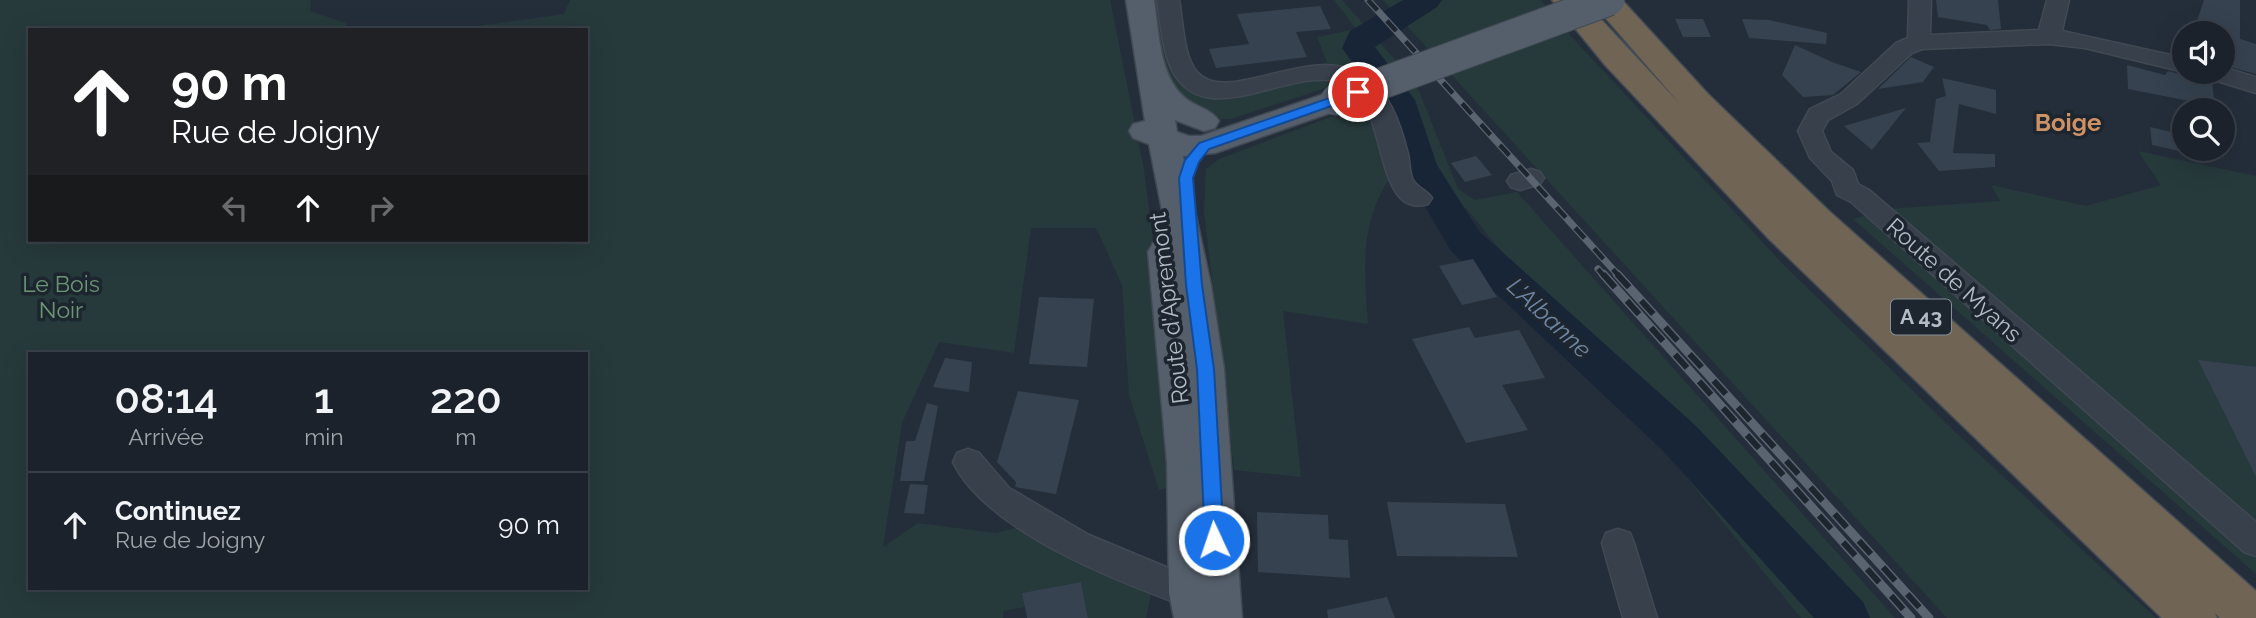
<!DOCTYPE html>
<html lang="fr">
<head>
<meta charset="utf-8">
<style>
	body { margin:0; font-family:Raleway,sans-serif; background:#242a34; color:#f1f3f6; height:100vh; display:flex; flex-direction:column; font-size:26px; white-space:nowrap }
	* { box-sizing:border-box; margin:0 }
	p { font-size:23px; color:#a0a4a9 }
	.icon { flex:none; width:38px; height:38px; fill:none; stroke:currentColor; stroke-width:2; stroke-linecap:round; stroke-linejoin:round }
	.map { position:relative; flex:1; overflow:hidden }
	.details { position:absolute; left:28px; top:352px; width:560px; height:238px; display:flex; flex-direction:column; background:#1b222c; border-radius:0px; box-shadow:0 7px 28px #0002,0 0 0 2px #393f48 }
	.details>* { flex:none }
	.top-card { position:absolute; left:28px; top:28px; width:560px; height:214px; border-radius:0px; box-shadow:0 7px 28px #0002,0 0 0 2px #393f48; background:#202124; color:#fff; overflow:hidden }
	.tools { position:absolute; left:2172px; top:21px; display:grid; gap:14px }
	.tools a { display:grid; place-items:center; width:63px; height:63px; border-radius:50%; background:#1b222c; box-shadow:0 7px 28px #0002,0 0 0 2px #393f48; font-size:35px }
	.pin { position:absolute; display:grid; place-items:center; width:60px; height:60px; color:#fff; margin:-30px; border:4px solid #fff; border-radius:50%; box-shadow:0 2px 7px #0007 }
	.me { position:absolute; width:77px; margin:-38px; rotate:357deg; stroke-linejoin:round; filter:drop-shadow(0 0 5px #0008) }
	.turn { display:flex; align-items:center; gap:24px; height:147px; padding:0 28px; font-size:32px }
	.turn .icon { width:91px; height:91px; stroke-width:2.5 }
	.turn b { display:block; font-size:49px; line-height:60px }
	.lanes { display:flex; align-items:center; height:66px; padding:0 28px; background:#0003; justify-content:center; gap:35px; direction:ltr }
	.lanes .off { opacity:.35 }
	.eta { display:flex; justify-content:space-evenly; align-items:center; height:119px; text-align:center }
	.eta b { font-size:42px; font-weight:600; line-height:49px }
	ul { padding:0; list-style:none }
	li { display:flex; align-items:center; gap:21px; height:105px; padding:0 28px; border-top:2px solid #393f48 }
	li div { flex:1 }
	li b { display:block; font-size:26px }
	li em { font-style:normal }
	.map>svg:first-child { display:block }
	.green { fill:#26393b; fill-rule:evenodd }
	.lines { fill:none; stroke-linecap:round; stroke-linejoin:round }
	.river { fill:#182537; fill-rule:evenodd }
	.building { fill:#364250 }
	.minor-casing { stroke:#414953; stroke-width:3 }
	.major-casing { stroke:#414953; stroke-width:3 }
	.highway-casing { stroke:#434b55; stroke-width:3 }
	.minor { fill:#37404b; fill-rule:evenodd }
	.major { fill:#555f6b; fill-rule:evenodd }
	.highway { fill:#706555; fill-rule:evenodd }
	.rail-far1-casing { stroke:#5a6471; stroke-width:7 }
	.rail-casing { stroke:#5a6471; stroke-width:9 }
	.rail-far1 { stroke:#1d252f; stroke-width:4.5; stroke-dasharray:14; stroke-linecap:butt }
	.rail { stroke:#1d252f; stroke-width:6; stroke-dasharray:18; stroke-linecap:butt }
	.major-bridge-casing { stroke:#414953; stroke-width:33; stroke-linecap:butt }
	.major-bridge { stroke:#555f6b; stroke-width:31 }
	.route { fill:#1a73e8; stroke:#114b97; stroke-width:2 }
	.labels { text-anchor:middle; stroke-width:7; stroke-linejoin:round; paint-order:stroke }
	.shield { fill:#1d252f; stroke:#868e99; stroke-width:2 }
	.shield-label { font-size:21px; font-weight:bold; fill:#b3bbc6 }
	.street-label { font-size:23px; fill:#b3bbc6; stroke:#1d252f }
	.park-label { font-size:23px; fill:#6b9674; stroke:#1d252f }
	.neighbourhood-label { font-size:24px; font-weight:bold; fill:#ce9166; stroke:#1d252f }
	.water-label { font-size:24px; font-style:italic; fill:#6e86a3; stroke:#1d252f }
</style>
</head>
<body>
<div class="map">
<svg width="2256" height="618" viewBox="0 0 2256 618">
	<rect width="100%" height="100%" fill="#242e3a"/>
	<path class="green" d="M0,0h311l-1,11 36,12 2,7h-318v210h556v-210h-138l116,-16 6,-14h540l34,170 19,150 11,166 -15,4 -30,-95 -7,-110 -23,-51 -4,-6h-64l-17,125 -75,-11 -37,81 -19,124 35,-24 78,10 30,-8 126,63 -6,30h-58l-7,-36 -58,11 2,14 -22,4v7h-1003zM30,354h556v234h-556z
		M1149,0h13l16,79 6,8 17,6 89,-12 37,-19 -10,-25 39,-8 -22,-29h8l57,64 -168,55h-14l-50,-31z
		M1383,0h158l9,12 -119,40z
		M1568,33l215,231 170,166 203,188h-209l-500,-548z
		M1417,86l41,103 17,11 42,-8 378,426h-94l-335,-410 -34,9 -29,-46 -25,-72z
		M1368,103l23,73c-32,48 -27,93 -23,148l-85,-13 18,166 -67,-7 -30,-259 2,-42 13,-10z
		M2138,151l118,25v354l-368,-321 112,-8 -9,-16 95,21 75,-21z
		M1867,215l389,341v18l-403,-355z"/>
	<g class="lines">
		<path class="river" d="M1403,0h39l-5,7 -62,40 40,53 22,65 42,66 216,194 168,177 7,16h-56l-151,-167 -212,-200 -50,-86 -20,-63 -39,-54 8,-17z"/>
	</g>
	<path class="building" d="M1936,0h62l3,29 -11,1 -3,-5 -49,-8z
		M2204,0h36v39l16,5v30l-34,-9v-32h-29z
		M1320,6l11,23 -35,3 11,25 -91,11 -7,-19 40,-5 -12,-30z
		M1675,19h28l8,18h-28z
		M1742,19l27,1 58,13 -1,11 -77,-6z
		M1795,45l37,17 29,10 -28,23 -30,2 -21,-22z
		M1911,57l23,10 -11,15 -45,7z
		M2127,65l38,10 3,-4 15,4 14,-3 5,7 10,3 3,24 -87,-17z
		M1942,78l54,12v24l-37,-10 -6,49 42,1v13l-56,4 -22,-28 13,-1 6,-43 10,-3z
		M1906,108l-34,42 -28,-24z
		M2150,127l34,8v17l-32,-7z
		M1476,156l16,19 -27,7 -14,-19z
		M1473,259l24,38 -35,8 -23,-39z
		M1039,297l55,2 -7,68 -58,-3z
		M1469,327l6,11 44,-8 4,7 22,41 -43,7 26,45 -62,13 -54,-104z
		M945,358l27,4 -3,30 -36,-5z
		M2198,360l58,7v110z
		M1018,391l61,9 -23,94 -41,-7 1,-5 -19,-20z
		M927,403l11,3 -14,75h-24l6,-40h9z
		M910,484l18,1 -4,29 -20,-1z
		M1387,502l118,2 13,53 -121,-1z
		M1257,512l71,3 1,24 19,1 2,38 -92,-6z
		M1081,582l7,36h-61l-5,-25z
		M1387,597l8,21h-67l-1,-8z"/>
	<g class="lines">
		<g class="minor-casing">
			<path id="minor" d="M1157,0h22c4,20 4,56 18,72 31,36 120,-35 173,7 21,17 32,50 38,75 2,8 1,19 5,26 4,8 14,10 19,18l-4,6c-55,16 -39,-97 -81,-119 -51,-25 -138,51 -174,-13 -11,-21 -12,-49 -16,-72z
				M1909,0h22l-1,35 109,-5 8,-30h22l-7,31 122,27v14l-99,-24 -36,-4 -127,5 -10,4 -55,51 -29,16 -6,11 9,21 22,18 5,14 11,6 387,332v34l-12,-4 -393,-350 -14,-7 -5,-14 -22,-23 -12,-27 12,-22 31,-15 55,-51 12,-5z
				M2222,67l34,10v16l-52,-16 -4,-5h22z
				M1531,169l9,3 4,6 -4,6 -20,6 -9,-3 -4,-6 4,-6z
				M968,449l11,4 30,35 80,47 113,47 5,11 -5,11 -12,4c-71,-26 -203,-76 -237,-146l4,-9z
				M1618,529l12,4 4,10 23,75h-34l-21,-75 4,-10z"/>
		</g>
		<g class="major-casing">
			<path id="major" d="M1126,0h28c5,31 5,75 30,97 11,10 28,12 35,24l-4,7 -11,3 -29,-11 2,12 12,4h12l135,-46 11,3 4,7 -4,7 -132,46 -32,3 28,129 13,84 18,249h-68l-5,-25 -2,-130 -19,-211 5,-9 15,-2 -19,-97 -16,-6 -4,-7 4,-7 12,-3z"/>
		</g>
		<g class="highway-casing">
			<path id="highway" d="M1552,0h31l97,104 -90,-104h32l86,94 121,117 427,380v27h-36l-5,-5 2,5h-55l-394,-380 -163,-173z"/>
		</g>
		<use href="#minor" class="minor"/>
		<use href="#major" class="major"/>
		<use href="#highway" class="highway"/>
		<g class="rail-far1-casing">
			<path id="rail-far1" d="M1368,0l251,276
				M1598,269l6,7"/>
		</g>
		<g class="rail-casing">
			<path id="rail" d="M1603,274l308,344
				M1617,274l312,344"/>
		</g>
		<use href="#rail-far1" class="rail-far1"/>
		<use href="#rail" class="rail"/>
		<g class="major-bridge-casing">
			<path id="major-bridge" d="M1336,100l273,-100"/>
		</g>
		<use href="#major-bridge" class="major-bridge"/>
	</g>
	<path class="route" d="M1358,88l7,4 -2,3 -154,54 -10,13 -6,16 9,107 12,84 10,171 -3,6h-13l-3,-6 -8,-171 -11,-84 -7,-107 6,-18 14,-17z"/>
	<g class="labels">
		<rect class="shield" x="1891" y="299.5" width="60" height="35" rx="5"/>
		<g class="shield-label">
			<text x="1921" y="324">A 43</text>
		</g>
		<g class="street-label">
			<text transform="translate(1954 280) rotate(42)" y="8">Route de Myans</text>
			<text transform="translate(1169 308) rotate(-97)" y="8">Route d'Apremont</text>
		</g>
		<g class="park-label">
			<text x="61" y="292">Le Bois<tspan x="61" dy="26">Noir</tspan></text>
		</g>
		<g class="neighbourhood-label">
			<text x="2068" y="131">Boige</text>
		</g>
		<g class="water-label">
			<text transform="translate(1549 318) rotate(43)" y="8">L'Albanne</text>
		</g>
	</g>
</svg>
<div class="tools">
<a><svg class="icon" aria-label="sound" viewBox="0 0 24 24"><path d="M4 9h4l5-4v14l-5-4H4zM17 9q2 3 0 6"/></svg></a>
<a><svg class="icon" aria-label="search" viewBox="0 0 24 24"><circle cx="10" cy="10" r="6"/><path d="M15 15l6 6"/></svg></a>
</div>
<div class="pin" style="left:1358px;top:92px;background:#d93025"><svg class="icon" aria-label="arrive" viewBox="0 0 24 24"><path d="M6 21V4h12l-3 4 3 4H6"/></svg></div>
<svg class="me" style="left:1214px;top:540px" viewBox="-20 -20 40 40"><circle r="17" fill="#1a73e8" stroke="#fff" stroke-width="3"/><path d="M0-11L8 9 0 5-8 9z" fill="#fff"/></svg>
<div class="top-card">
<div class="turn"><svg class="icon" aria-label="ahead" viewBox="0 0 24 24"><path d="M12 20V5M6 11l6-6 6 6"/></svg><div><b>90 m</b>Rue de Joigny</div></div>
<div class="lanes"><svg class="icon off" aria-label="left" viewBox="0 0 24 24"><path d="M17 20v-9H6M10 6l-5 5 5 5"/></svg><svg class="icon" aria-label="ahead" viewBox="0 0 24 24"><path d="M12 20V5M6 11l6-6 6 6"/></svg><svg class="icon off" aria-label="right" viewBox="0 0 24 24"><path d="M7 20v-9h11M14 6l5 5-5 5"/></svg></div>
</div>
<section class="details">
<div class="eta">
<div><b>08:14</b><p>Arrivée</p></div>
<div><b>1</b><p>min</p></div>
<div><b>220</b><p>m</p></div>
</div>
<ul>
<li><svg class="icon" aria-label="ahead" viewBox="0 0 24 24"><path d="M12 20V5M6 11l6-6 6 6"/></svg><div><b>Continuez</b><p>Rue de Joigny</p></div><em>90 m</em></li>
</ul>
</section>
</div>
</body>
</html>
